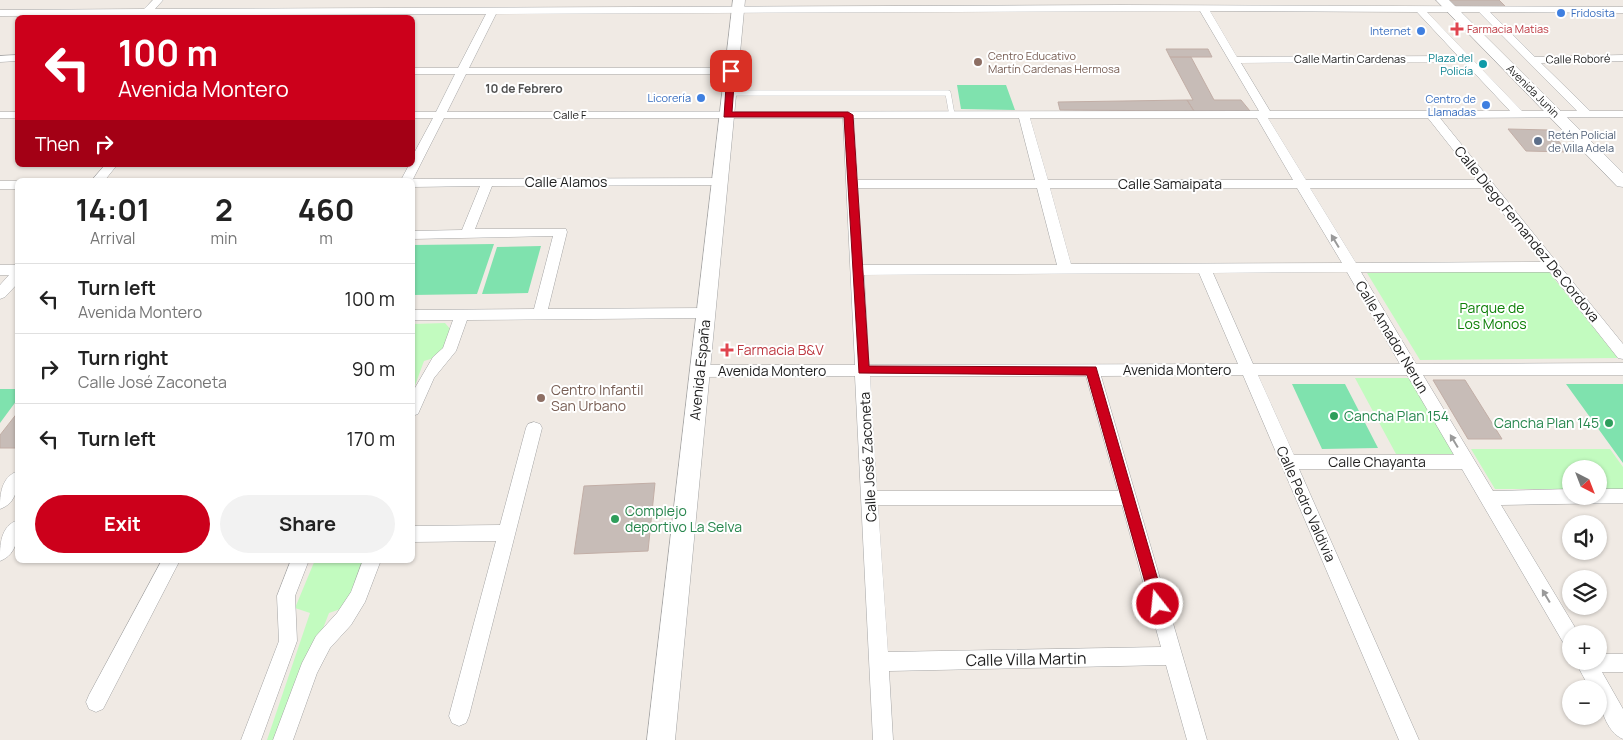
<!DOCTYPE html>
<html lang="en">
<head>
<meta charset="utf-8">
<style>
	body { margin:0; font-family:Manrope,sans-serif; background:#f2f2f2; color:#222; height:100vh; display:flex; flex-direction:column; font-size:19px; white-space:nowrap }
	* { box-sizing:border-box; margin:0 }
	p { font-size:16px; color:#767676 }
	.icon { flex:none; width:28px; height:28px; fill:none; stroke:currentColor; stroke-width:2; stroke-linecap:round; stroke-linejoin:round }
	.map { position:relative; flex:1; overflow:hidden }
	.sheet { position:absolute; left:15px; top:178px; width:400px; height:385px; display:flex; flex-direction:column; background:#fff; border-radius:8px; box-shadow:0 1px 4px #0004 }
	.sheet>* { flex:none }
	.banner { position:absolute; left:15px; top:15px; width:400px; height:152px; border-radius:8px; box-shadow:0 1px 4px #0004; background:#cc001b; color:#fff; overflow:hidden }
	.needle { width:32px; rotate:138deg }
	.fabs { position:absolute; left:1562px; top:460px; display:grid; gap:10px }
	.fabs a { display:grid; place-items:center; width:45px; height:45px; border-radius:50%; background:#fff; box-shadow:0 1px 4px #0004; font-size:25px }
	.pin { position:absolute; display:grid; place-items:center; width:42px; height:42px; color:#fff; margin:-21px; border-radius:10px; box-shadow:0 2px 8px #0006 }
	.me { position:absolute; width:55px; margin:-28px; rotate:344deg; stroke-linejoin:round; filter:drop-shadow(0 0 4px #0008) }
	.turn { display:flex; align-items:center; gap:18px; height:105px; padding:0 20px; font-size:22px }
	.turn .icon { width:65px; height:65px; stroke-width:2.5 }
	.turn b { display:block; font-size:35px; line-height:42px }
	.then { display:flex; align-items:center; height:48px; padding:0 20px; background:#0003; gap:10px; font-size:19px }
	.eta { display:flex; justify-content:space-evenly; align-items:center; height:85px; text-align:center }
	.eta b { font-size:30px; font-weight:700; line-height:35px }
	.action { display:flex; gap:10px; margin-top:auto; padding:10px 20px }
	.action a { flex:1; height:58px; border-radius:30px; background:#cc001b; color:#fff; font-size:20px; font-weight:700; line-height:58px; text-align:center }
	.action a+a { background:#f2f2f2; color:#222 }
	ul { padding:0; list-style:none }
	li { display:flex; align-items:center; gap:15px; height:70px; padding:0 20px; border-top:1px solid #e0e0e0 }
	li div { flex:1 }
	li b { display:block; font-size:19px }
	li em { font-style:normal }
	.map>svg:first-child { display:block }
	.park { fill:#c2fbbf }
	.pitch { fill:#7fe2ae }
	.building { fill:#c7bcb7; stroke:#c2aea6 }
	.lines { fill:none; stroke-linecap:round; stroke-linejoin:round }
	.service-casing { stroke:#a5a5a5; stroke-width:6 }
	.minor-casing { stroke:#a5a5a5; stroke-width:1 }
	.tertiary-casing { stroke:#a5a5a5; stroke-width:1 }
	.service { stroke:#fff; stroke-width:5.5 }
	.minor { fill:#fff; fill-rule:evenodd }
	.tertiary { fill:#fff; fill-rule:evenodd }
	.oneway { fill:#9a9a9a }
	.route { fill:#cc001b; stroke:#850012 }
	.shop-dot { fill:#3f7fe0; stroke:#fff; stroke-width:2 }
	.health-dot { fill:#e0444e; stroke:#fff; stroke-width:2 }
	.education-dot { fill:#8d6e63; stroke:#fff; stroke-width:2 }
	.culture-dot { fill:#0f9aa8; stroke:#fff; stroke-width:2 }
	.service-dot { fill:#5c6f8a; stroke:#fff; stroke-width:2 }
	.leisure-dot { fill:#2e9e5b; stroke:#fff; stroke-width:2 }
	.labels { text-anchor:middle; stroke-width:4; stroke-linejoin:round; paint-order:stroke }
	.far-shop-label { font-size:11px; fill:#366cbe; stroke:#fff; text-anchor:end }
	.far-health-label { font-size:11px; fill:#be3a42; stroke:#fff; text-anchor:start }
	.far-education-label { font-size:11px; fill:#785e54; stroke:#fff; text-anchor:start }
	.far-culture-label { font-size:11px; fill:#0d838f; stroke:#fff; text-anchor:end }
	.far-street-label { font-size:11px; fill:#1e1e1e; stroke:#fff }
	.far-service-label { font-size:11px; fill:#4e5e75; stroke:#fff; text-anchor:start }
	.far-neighbourhood-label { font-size:12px; font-weight:bold; fill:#515151; stroke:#fff }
	.street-label { font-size:14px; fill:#1e1e1e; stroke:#fff }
	.park-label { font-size:14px; fill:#0e8108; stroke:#fff }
	.health-label { font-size:14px; fill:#be3a42; stroke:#fff; text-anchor:start }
	.education-label { font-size:14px; fill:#785e54; stroke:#fff; text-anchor:start }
	.leisure-label { font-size:14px; fill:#27864d; stroke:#fff; text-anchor:start }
	.near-street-label { font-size:16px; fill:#1e1e1e; stroke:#fff }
</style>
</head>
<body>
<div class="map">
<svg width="1623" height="740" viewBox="0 0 1623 740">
	<rect width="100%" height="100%" fill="#f0eae4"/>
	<path class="park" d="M1548,271l70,87 -198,2 -53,-87z
		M445,323l7,8 -8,24 -20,6 -11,30v-67z
		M1355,378h55l45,76h-59z
		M1471,449h139l13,18v22h-24v-20h-28v20h-76z
		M315,560h54l-17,45 -23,8 -49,127h-13l43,-127 -15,-5z"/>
	<path class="pitch" d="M957,85h49l9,25 -54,-1z
		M494,244l-17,50 -64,1v-50z
		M541,246l-13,47 -46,1 15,-47z
		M1292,384h53l33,64 -56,1z
		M1566,384h57v79z
		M0,389h18l-1,11 -17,23z"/>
	<path class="building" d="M1443,0h56l8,8h-57z
		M1166,49h42l4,8h-42z
		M1170,57h21l23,43h27l9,11h-56l-7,-11h6z
		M1187,100l7,11 -134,-1 -2,-8z
		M1508,129l41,1 19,22 -42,-1z
		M1433,380h32l37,59h-34z
		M18,412v36h-18v-13z
		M655,483l-7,68 -74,3 10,-68z"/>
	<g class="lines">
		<g class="service-casing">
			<path id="service" d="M730,93h218l4,22"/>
		</g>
		<g class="minor-casing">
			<path id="minor" d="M153,0h10l-8,9 965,-4 503,2v6l-133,-1 45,45 88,-2v6l-82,2 49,48h33v6l-183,1 183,226v15l-5,-1 -68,-86h-189l55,92 207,-1v12h-200l70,116 78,-2v7h28v-7h24v14l-122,2 78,129h-8v13l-7,-3 -102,-175h-163l120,271h-20l-156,-365 -142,1 106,364h-20l-21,-75 -277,6 4,69h-20l-18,-364 -154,1 -5,-2 -3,-4 3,-4 5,-2h154l-12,-247h-399l-31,61 311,-1 2,3 -2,3 -4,1 -228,1 -17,43h91l1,3 -19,77 158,-1 7,5 -7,5 -239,2 -11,31 -22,27 -16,36 -6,2v-23l21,-36 10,-9 10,-28h-41v-10l122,-1 19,-73 -141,3v-8l50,-1 18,-44 -68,1v-7h-11l8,-15h3v-8l21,-39h-21v-6h24l19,-38h-43v-6h46l28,-54 -486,2v-6l144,-1zM1200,11l59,100 -812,1 19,-38h265l5,-3 -5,-3h-262l27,-54zM1210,11l207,1 41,44 -221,1zM1427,12h52l98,99h-55zM1464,62l46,49h-240l-29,-48zM854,118h165l16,62h-177zM1030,118h227l36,62h-245zM1268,118h160l49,62h-171zM858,188h179l20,77h-194zM1050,188h247l45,75 -271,1zM1310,188h173l59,74 -186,1zM1347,272l53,92h-147l-40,-91zM1199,273l39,91 -369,1 -5,-90zM1258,375h149l47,80h-160zM870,376h216l32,115h-241zM878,505h244l39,142 -273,5z
				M18,55v6l-18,1v-6z
				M0,112h18v6h-18z
				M105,165h12l-12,15h-13z
				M0,181h18v8h-18z
				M0,265h18v18l-13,14 -5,2v-14l9,-10h-9z
				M534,422l6,2 2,4 -73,288 -3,7 -7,3 -7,-3 -3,-7 47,-175 -84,1v-16l88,-1 26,-97 2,-4z
				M18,471c0,16 -1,32 -18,38 0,-15 1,-32 18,-38z
				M18,520c0,16 0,34 -18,41 0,-16 0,-35 18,-41z
				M162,560h18l-77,149 -7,3 -7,-3 -3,-7 3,-7z
				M291,560h18l-14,36 2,45 -36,99h-20l38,-99 -2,-45z
				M363,560h18l-16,42 -14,23 -21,23 -13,25 -24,67h-20l29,-77 14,-27 21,-23 14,-21z
				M1599,654h24v18h-21l21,37v30c-17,-7 -24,-33 -24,-50h-9l-15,-28h24z"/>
		</g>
		<g class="tertiary-casing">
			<path id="tertiary" d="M733,0h12l-70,740h-28z
				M1436,0h13l174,173v14l-6,-1z"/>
		</g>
		<use href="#service" class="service"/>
		<use href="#minor" class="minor"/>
		<use href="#tertiary" class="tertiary"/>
	</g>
	<defs><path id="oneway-solid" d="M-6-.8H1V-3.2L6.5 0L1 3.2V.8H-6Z" transform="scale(1.25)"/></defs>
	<g class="oneway">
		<use href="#oneway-solid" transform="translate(1335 241) rotate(-121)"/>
		<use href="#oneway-solid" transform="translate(1454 441) rotate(-121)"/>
		<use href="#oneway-solid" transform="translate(1546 596) rotate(-121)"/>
	</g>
	<path class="route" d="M731,68l4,3 -3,41h116l5,3 16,251 227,1 69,237 -2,4 -5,2 -5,-2 -2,-4 -64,-229 -228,-2 -15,-256h-120l3,-46z"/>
	<g class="shop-dot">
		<circle cx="1561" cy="13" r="5"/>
		<circle cx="1421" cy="31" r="5"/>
		<circle cx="701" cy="98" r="5"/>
		<circle cx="1486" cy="105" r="5"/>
	</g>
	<g class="health-dot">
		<path d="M1454.5 21.5h5v5h5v5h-5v5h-5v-5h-5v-5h5z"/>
		<path d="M724.5 342.5h5v5h5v5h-5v5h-5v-5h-5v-5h5z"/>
	</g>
	<g class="education-dot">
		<circle cx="978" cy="62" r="5"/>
		<circle cx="541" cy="398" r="5"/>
	</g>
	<circle class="culture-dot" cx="1483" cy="64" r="5"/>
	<circle class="service-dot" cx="1538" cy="141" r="5"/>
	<g class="leisure-dot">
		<circle cx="1334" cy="416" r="5"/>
		<circle cx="1609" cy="423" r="5"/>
		<circle cx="615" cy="519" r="5"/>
	</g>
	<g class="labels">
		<g class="far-shop-label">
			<text x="1571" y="17" text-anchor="start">Fridosita</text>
			<text x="1411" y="35">Internet</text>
			<text x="691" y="102">Licorería</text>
			<text x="1476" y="103">Centro de<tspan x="1476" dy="13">Llamadas</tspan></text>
		</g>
		<g class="far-health-label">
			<text x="1467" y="33">Farmacia Matias</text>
		</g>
		<g class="far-education-label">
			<text x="988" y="60">Centro Educativo<tspan x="988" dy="13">Martín Cardenas Hermosa</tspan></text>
		</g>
		<g class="far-culture-label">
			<text x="1473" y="62">Plaza del<tspan x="1473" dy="13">Policía</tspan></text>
		</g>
		<g class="far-street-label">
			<text x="1350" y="63">Calle Martin Cardenas</text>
			<text transform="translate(1578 59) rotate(-1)" y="4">Calle Roboré</text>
			<text transform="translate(1533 91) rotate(45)" y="4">Avenida Junin</text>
			<text x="570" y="119">Calle F</text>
		</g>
		<g class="far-service-label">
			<text x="1548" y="139">Retén Policial<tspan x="1548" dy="13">de Villa Adela</tspan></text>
		</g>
		<g class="far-neighbourhood-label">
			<text x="524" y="93">10 de Febrero</text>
		</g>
		<g class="street-label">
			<text x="566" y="187">Calle Alamos</text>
			<text x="1170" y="189">Calle Samaipata</text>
			<text transform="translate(1527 234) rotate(51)" y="5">Calle Diego Fernandez De Cordova</text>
			<text transform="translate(1392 337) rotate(59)" y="5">Calle Amador Nerun</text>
			<text transform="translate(700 370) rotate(-84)" y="5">Avenida España</text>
			<text x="1177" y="375">Avenida Montero</text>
			<text x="772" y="376">Avenida Montero</text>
			<text transform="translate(868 457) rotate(-93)" y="5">Calle José Zaconeta</text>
			<text x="1377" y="467">Calle Chayanta</text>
			<text transform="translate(1306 504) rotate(66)" y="5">Calle Pedro Valdivia</text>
		</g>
		<g class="park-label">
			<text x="1492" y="313">Parque de<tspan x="1492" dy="16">Los Monos</tspan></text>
		</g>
		<g class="health-label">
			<text x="737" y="355">Farmacia B&amp;V</text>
		</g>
		<g class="education-label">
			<text x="551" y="395">Centro Infantil<tspan x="551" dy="16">San Urbano</tspan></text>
		</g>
		<g class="leisure-label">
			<text x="1344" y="421">Cancha Plan 154</text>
			<text x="1599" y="428" text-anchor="end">Cancha Plan 145</text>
			<text x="625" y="516">Complejo<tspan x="625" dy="16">deportivo La Selva</tspan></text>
		</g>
		<g class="near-street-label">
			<text transform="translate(1026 659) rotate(-1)" y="6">Calle Villa Martin</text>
		</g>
	</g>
</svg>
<div class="fabs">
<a><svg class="needle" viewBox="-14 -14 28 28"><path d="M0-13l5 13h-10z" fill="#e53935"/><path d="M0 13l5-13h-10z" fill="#767676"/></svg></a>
<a><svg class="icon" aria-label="sound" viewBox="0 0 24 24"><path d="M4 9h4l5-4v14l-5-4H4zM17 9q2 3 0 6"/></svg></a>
<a><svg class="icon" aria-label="layers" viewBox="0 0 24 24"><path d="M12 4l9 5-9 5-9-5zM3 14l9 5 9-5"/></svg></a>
<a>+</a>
<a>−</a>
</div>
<div class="pin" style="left:731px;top:71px;background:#d93025"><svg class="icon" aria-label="arrive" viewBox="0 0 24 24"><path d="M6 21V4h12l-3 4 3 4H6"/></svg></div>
<svg class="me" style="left:1158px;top:604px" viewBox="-20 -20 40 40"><circle r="17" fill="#cc001b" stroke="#fff" stroke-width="3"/><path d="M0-11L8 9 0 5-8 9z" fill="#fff"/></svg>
<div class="banner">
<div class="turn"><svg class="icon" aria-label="left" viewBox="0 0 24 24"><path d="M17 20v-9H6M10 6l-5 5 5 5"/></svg><div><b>100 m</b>Avenida Montero</div></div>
<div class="then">Then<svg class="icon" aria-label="right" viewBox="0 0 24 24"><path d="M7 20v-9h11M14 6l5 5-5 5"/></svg></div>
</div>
<section class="sheet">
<div class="eta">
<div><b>14:01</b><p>Arrival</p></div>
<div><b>2</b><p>min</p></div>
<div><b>460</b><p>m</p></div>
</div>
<ul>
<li><svg class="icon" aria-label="left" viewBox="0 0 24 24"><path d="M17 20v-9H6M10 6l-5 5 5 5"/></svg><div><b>Turn left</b><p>Avenida Montero</p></div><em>100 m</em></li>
<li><svg class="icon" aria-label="right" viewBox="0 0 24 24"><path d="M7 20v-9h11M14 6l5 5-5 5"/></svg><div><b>Turn right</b><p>Calle José Zaconeta</p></div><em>90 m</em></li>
<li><svg class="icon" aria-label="left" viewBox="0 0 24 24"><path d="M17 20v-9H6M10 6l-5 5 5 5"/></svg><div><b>Turn left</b></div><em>170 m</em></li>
</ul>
<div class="action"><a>Exit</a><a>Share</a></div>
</section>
</div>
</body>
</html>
